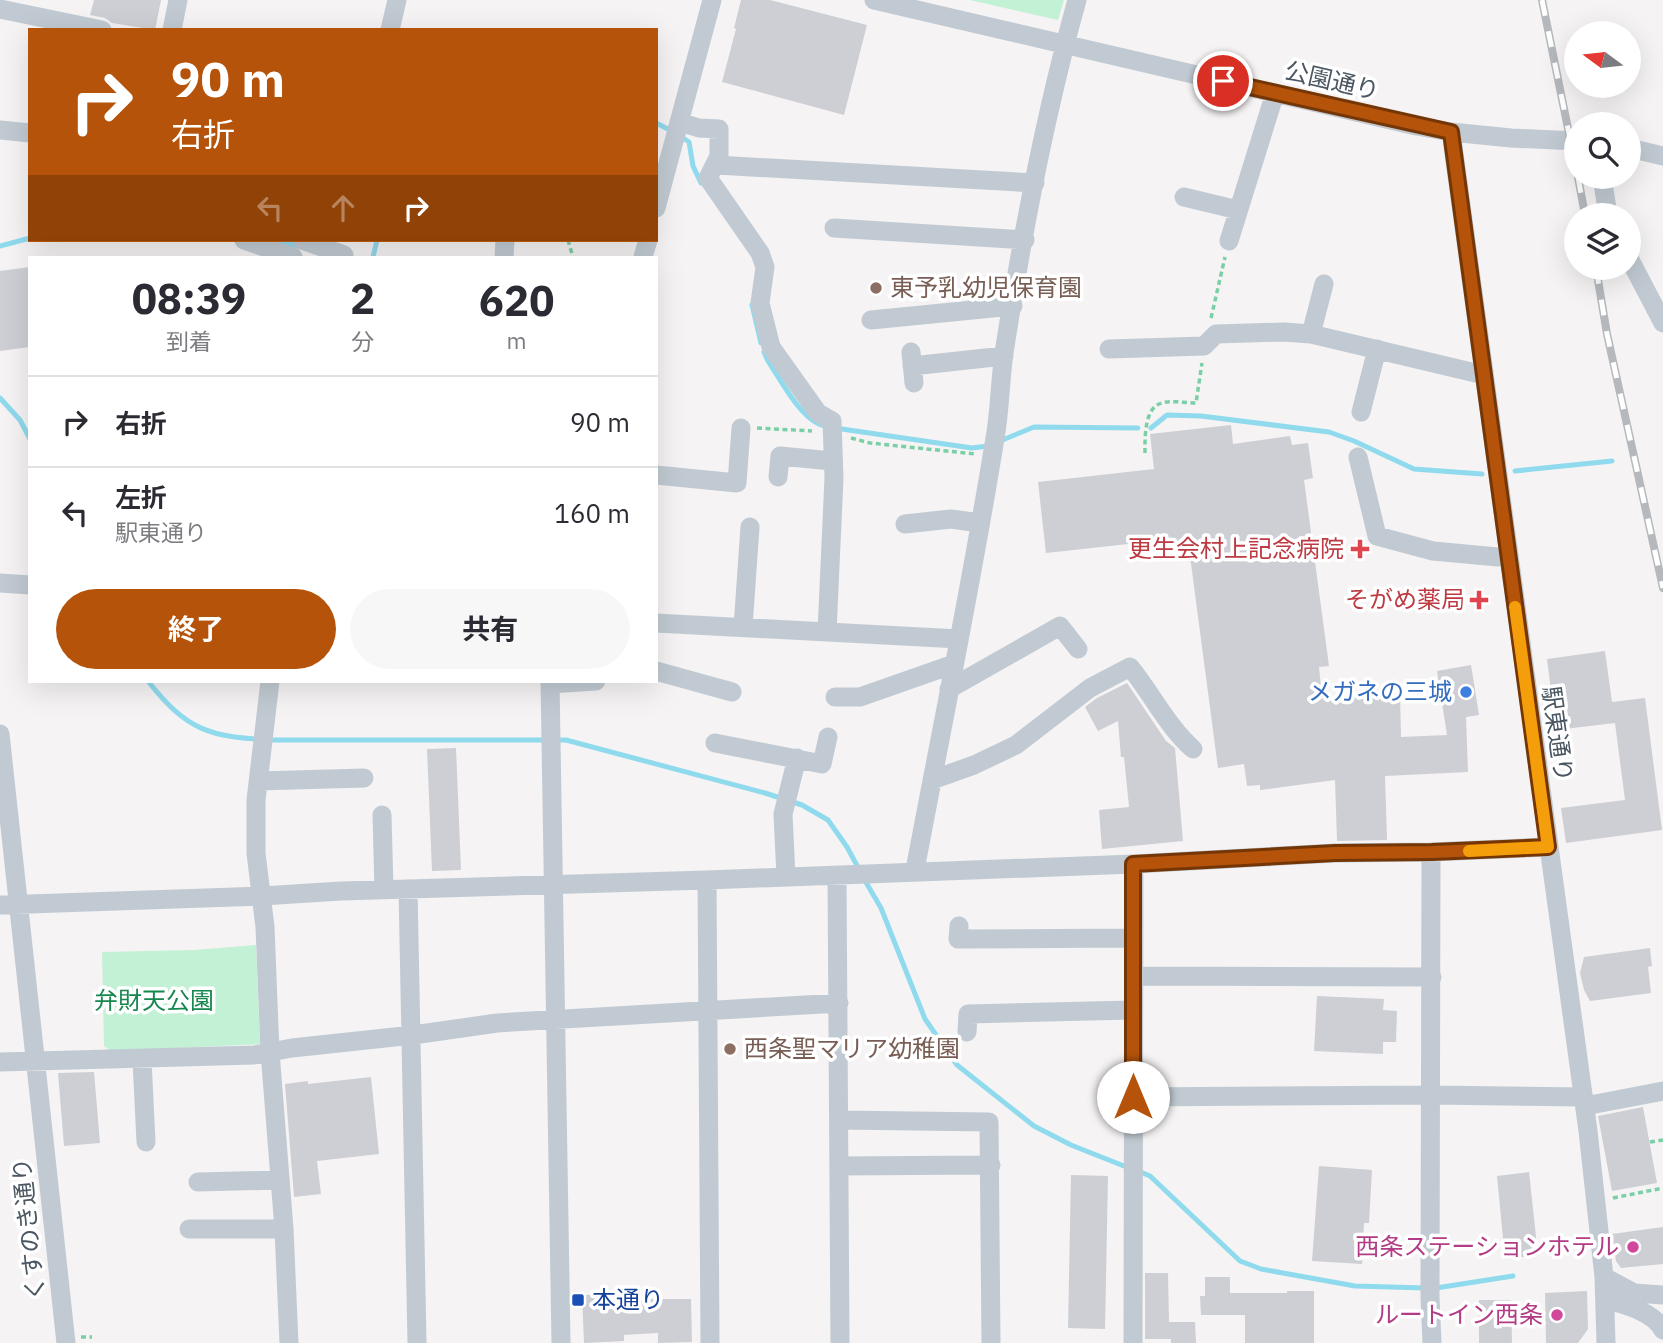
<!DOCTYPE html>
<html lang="ja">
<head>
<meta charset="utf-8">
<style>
	body { margin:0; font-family:"IBM Plex Sans","Noto Sans JP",sans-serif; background:#f7f7f7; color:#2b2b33; height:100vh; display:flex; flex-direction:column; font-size:26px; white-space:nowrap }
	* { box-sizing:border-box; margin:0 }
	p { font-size:23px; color:#7c7c81 }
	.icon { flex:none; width:38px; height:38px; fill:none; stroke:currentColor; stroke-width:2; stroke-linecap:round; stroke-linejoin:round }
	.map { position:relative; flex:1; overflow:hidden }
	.drawer { position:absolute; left:28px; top:256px; width:630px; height:427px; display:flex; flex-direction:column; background:#fff; border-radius:0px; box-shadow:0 7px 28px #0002 }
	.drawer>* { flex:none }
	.hud { position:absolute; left:28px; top:28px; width:630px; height:214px; border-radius:0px; box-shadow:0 7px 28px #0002; background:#b45309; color:#fff; overflow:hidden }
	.needle { width:46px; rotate:285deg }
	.fabs { position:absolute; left:1564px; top:21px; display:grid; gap:14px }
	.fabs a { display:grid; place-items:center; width:77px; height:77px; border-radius:50%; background:#fff; box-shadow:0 7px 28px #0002; font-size:35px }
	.pin { position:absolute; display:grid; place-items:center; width:60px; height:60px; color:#fff; margin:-30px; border:4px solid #fff; border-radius:50%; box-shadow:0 2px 7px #0007 }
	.me { position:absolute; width:77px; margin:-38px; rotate:0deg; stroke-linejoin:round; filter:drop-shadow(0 0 5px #0008) }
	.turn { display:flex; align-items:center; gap:24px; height:147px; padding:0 28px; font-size:32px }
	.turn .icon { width:91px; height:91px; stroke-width:2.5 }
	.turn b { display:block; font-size:49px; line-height:60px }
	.lanes { display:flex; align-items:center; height:66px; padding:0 28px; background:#0003; justify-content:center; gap:35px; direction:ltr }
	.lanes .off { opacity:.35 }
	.eta { display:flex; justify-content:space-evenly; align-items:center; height:119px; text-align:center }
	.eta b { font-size:42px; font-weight:700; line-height:49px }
	.button { display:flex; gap:14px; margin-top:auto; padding:14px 28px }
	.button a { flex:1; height:80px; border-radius:42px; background:#b45309; color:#fff; font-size:28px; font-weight:700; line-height:80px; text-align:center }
	.button a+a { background:#f7f7f7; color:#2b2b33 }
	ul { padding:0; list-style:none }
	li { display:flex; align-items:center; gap:21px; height:91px; padding:0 28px; border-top:2px solid #e1e1e2 }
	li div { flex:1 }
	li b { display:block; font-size:26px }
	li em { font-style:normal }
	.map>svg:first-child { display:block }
	.green { fill:#c3f1d5 }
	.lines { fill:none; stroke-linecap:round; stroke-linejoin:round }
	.stream { stroke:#90daee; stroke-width:5 }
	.building { fill:#cdcfd5 }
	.path { stroke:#7ad0a6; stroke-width:3.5; stroke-dasharray:5 3.5; stroke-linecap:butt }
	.minor { stroke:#c1cad2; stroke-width:19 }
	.rail-casing { stroke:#b5b8bd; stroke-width:8 }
	.rail { stroke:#fff; stroke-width:5; stroke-dasharray:16; stroke-linecap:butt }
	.route-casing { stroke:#753606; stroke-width:18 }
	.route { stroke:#b45309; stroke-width:12 }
	.slow { stroke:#f59e0b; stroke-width:12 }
	.education-dot { fill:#8d6e63; stroke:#fff; stroke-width:2.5 }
	.health-dot { fill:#e0444e; stroke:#fff; stroke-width:2.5 }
	.shop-dot { fill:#3f7fe0; stroke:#fff; stroke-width:2.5 }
	.hotel-dot { fill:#d1479c; stroke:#fff; stroke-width:2.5 }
	.transit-dot { fill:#1a4fb4; stroke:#fff; stroke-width:2.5 }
	.labels { text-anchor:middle; stroke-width:7; stroke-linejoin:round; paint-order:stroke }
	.street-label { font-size:24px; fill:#4a5661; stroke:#fff }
	.education-label { font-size:24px; fill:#785e54; stroke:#fff; text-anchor:start }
	.health-label { font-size:24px; fill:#be3a42; stroke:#fff; text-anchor:end }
	.shop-label { font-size:24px; fill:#366cbe; stroke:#fff; text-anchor:end }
	.park-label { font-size:24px; fill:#17864f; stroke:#fff }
	.hotel-label { font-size:24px; fill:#b23c85; stroke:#fff; text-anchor:end }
	.transit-label { font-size:24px; fill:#164399; stroke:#fff; text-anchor:start }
</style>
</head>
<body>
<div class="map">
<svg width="1663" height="1343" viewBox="0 0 1663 1343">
	<rect width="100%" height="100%" fill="#f5f3f3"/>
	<path class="green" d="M970,0h94l-6,20z
		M256,945l4,99 -149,7 -7,-5 -2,-94 92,-2z"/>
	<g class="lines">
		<path class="stream" d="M656,123l16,8
			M680,136l9,6 4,24 8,17
			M278,240l20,6
			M0,246l30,-8
			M373,257l4,-17
			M752,305l9,38
			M764,352l4,9c13,19 34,61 57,65
			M0,398l20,22 10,19
			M835,428l137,20 16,-2
			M1151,428l16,-13 34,1 128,16 25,9 60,28 68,5
			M1000,441l34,-14 104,1
			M1515,471l97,-10
			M148,681c39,50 62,56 123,59h295l199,53 37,12 26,15 19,27 13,24
			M864,879l17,29 44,111 32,46 77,61 37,19 58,23
			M1138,1171l12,5 90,85 21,8 94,17 71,2
			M1436,1288l77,-12"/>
	</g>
	<path class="building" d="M94,0h67l-6,30 -43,-7 -7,-5 -15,-3z
		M741,0h29l97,25 -23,90 -122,-33 14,-53 -2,-1z
		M30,267v80l-30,4v-80z
		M1231,425l2,19 57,-8 2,9 16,-2 5,35 -9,2 25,186 -10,1 3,30 78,-3 1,43 46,-2 -10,-64 34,-6 8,50 -13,2 2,55 -83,4 2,64 -50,1 -2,-61 -75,10v-5l-13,1 -3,-22 -26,4 -30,-227 -13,2 -1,-4 -128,14 -8,-71 116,-13 -4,-35z
		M1605,651l7,51 33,-4 17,132 -96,13 -5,-35 64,-8 -10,-77 -59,7 -9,-71z
		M1127,683l39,58 9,7 8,93 -81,8 -3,-39 30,-3 -5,-50h-3l-3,-36 -20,10 -13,-24 12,-9z
		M456,748l5,122 -29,1 -5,-122z
		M1650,948l2,18 -4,1 3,26 -61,8 -6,-11 -4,-17 4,-16z
		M1317,996l67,3 -1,11 14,1 -1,31h-13v12l-69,-3z
		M94,1072l6,71 -36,3 -6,-73z
		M371,1077l8,77 -62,7 4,33 -27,3 -9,-113 23,-3v3z
		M1643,1107l14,76 -45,8 -14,-75z
		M1319,1166l53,4 -3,53h-5l-2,41 -50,-3z
		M1529,1172l9,83 -33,4 -8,-83z
		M1071,1175l37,1 -3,153 -37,-1z
		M1663,1227v37l-42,4 -5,-7 -4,-27z
		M1145,1273h23l1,49h26l1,21h-25v-4h-26z
		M1205,1277h25v16h57v-2h27v52h-69v-28h-44l-1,-19h5z
		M1587,1291l1,38 -10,14h-32l-1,-50z
		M623,1294v5h68l1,43 -34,1v-10l-34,2v6l-40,2 -2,-48z
		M1479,1300h32l1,43h-33z"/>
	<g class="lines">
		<path class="path" d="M568,240l5,17
			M1211,318l14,-61
			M757,428l55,3
			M851,438l19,5 105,11
			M1145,453c0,-15 -1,-46 17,-50 10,-3 23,0 34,0l6,-40
			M1650,1142l13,-2
			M1613,1198l50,-10
			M81,1337h11"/>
		<path class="minor" d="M874,0l542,126 35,6 60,6 66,3
			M0,9l102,21
			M172,30l6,-30
			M390,30l7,-30
			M679,122l20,6 20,1v27l-11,22 52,75 5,14 -5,36 11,44 47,66 14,8 2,57 -7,154
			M0,130l30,3
			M1451,132l137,999 16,146 2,66
			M1629,148l34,8
			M716,165l319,18
			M1602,177l6,38
			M1184,197l54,13
			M656,208l56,-208
			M834,228l191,12
			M244,240l49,17
			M302,240l42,15
			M1229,241l46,-148
			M504,257l1,-17
			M643,257l5,-17
			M1629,258l34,65
			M871,320l142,-14
			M1311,334l13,-50
			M1109,349l95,-3 12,-12 68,-2 27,2 173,41
			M911,352l3,31
			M912,366l92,-10
			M1361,412l16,-63
			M1358,457l19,79 56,15 65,6 10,-2
			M656,475l81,8 4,-55
			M778,477l2,-21 52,5
			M905,524l46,-5 29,4
			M0,583l30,2
			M656,623l303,16
			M743,627l7,-100
			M656,671l76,21
			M270,681l-14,119v53l9,74 5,125 14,177 5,114
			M550,681l11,662
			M550,684l46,-3
			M949,689l111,-63 18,23
			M835,697h25l94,-33
			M0,734l66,609
			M715,743l107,21 6,-27
			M932,780l42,-15 42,-20 74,-57 40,-21c22,27 37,59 63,82
			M258,781l106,-3
			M382,815l2,75
			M1431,852l-1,445 2,46
			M915,870c27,-144 57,-288 80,-432 5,-28 5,-57 9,-85 18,-118 41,-238 73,-353
			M837,875l3,468
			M786,877l-3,-63 14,-56
			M707,880l3,463
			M408,889l9,454
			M0,905l262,-9 79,-5 366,-11 427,-16 201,-11 96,-1 117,-5
			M959,926l-1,13 176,-1
			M1134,976l298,1
			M967,1032l1,-18 165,-4
			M142,1060l4,82
			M0,1062l254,-7 38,-7 121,-13 84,-12 342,-20
			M1133,1097l298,-2 152,2
			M1585,1106l78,-15
			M839,1120l150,2 2,221
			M839,1166l152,-1
			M198,1182l82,-2
			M189,1229h95
			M1604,1277l30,16 29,2
			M1605,1299c19,6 48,12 58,31
			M1133,1343l1,-479"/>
		<g class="rail-casing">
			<path id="rail" d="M1542,0l35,173
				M1578,177l7,38
				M1596,268l11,66 56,254"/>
		</g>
		<use href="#rail" class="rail"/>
	</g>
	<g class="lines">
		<g class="route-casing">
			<path id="route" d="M1133,1097v-233l202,-11 97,-1 116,-5 -97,-715 -228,-51"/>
		</g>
		<use href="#route" class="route"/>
		<path class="slow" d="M1469,851l79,-4 -33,-240"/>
	</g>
	<g class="education-dot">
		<circle cx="876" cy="288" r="7"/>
		<circle cx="730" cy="1049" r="7"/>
	</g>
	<g class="health-dot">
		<path d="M1356.5 538.5h7v7h7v7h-7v7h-7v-7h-7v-7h7z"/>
		<path d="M1475.5 589.5h7v7h7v7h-7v7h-7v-7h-7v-7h7z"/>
	</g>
	<circle class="shop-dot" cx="1466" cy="692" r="7"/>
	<g class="hotel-dot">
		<circle cx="1633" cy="1247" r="7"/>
		<circle cx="1557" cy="1315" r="7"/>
	</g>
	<rect class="transit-dot" x="571" y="1293" width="14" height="14" rx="3.5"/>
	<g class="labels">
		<g class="street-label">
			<text transform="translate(1332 81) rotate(13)" y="8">公園通り</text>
			<text transform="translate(1557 734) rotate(82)" y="8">駅東通り</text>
			<text transform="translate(29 1229) rotate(-96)" y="8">くすのき通り</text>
		</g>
		<g class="education-label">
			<text x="890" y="296">東予乳幼児保育園</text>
			<text x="744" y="1057">西条聖マリア幼稚園</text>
		</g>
		<g class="health-label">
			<text x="1344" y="557">更生会村上記念病院</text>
			<text x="1465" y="608">そがめ薬局</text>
		</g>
		<g class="shop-label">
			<text x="1452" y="700">メガネの三城</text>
		</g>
		<g class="park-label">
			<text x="154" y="1009">弁財天公園</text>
		</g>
		<g class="hotel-label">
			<text x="1619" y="1255">西条ステーションホテル</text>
			<text x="1543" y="1323">ルートイン西条</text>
		</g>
		<g class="transit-label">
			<text x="592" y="1308">本通り</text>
		</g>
	</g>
</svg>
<div class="fabs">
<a><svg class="needle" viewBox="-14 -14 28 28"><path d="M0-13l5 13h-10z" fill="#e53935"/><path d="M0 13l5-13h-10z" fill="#7c7c81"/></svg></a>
<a><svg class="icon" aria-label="search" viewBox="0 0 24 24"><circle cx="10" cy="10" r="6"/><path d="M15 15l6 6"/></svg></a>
<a><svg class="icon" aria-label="layers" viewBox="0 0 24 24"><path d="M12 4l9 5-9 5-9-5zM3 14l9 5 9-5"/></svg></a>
</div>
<div class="pin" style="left:1223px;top:81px;background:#d93025"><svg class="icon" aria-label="arrive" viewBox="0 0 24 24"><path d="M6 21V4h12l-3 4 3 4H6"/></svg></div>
<svg class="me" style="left:1133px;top:1097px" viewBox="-20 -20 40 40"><circle r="19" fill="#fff"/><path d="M0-13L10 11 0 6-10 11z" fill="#b45309"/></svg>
<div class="hud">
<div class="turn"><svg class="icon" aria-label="right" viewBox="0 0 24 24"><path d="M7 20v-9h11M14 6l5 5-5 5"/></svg><div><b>90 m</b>右折</div></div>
<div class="lanes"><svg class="icon off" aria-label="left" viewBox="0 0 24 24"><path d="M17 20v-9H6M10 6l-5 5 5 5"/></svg><svg class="icon off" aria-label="ahead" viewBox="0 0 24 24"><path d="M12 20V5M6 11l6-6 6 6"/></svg><svg class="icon" aria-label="right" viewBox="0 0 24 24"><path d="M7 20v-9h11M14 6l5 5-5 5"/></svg></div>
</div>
<section class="drawer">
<div class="eta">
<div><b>08:39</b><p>到着</p></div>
<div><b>2</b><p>分</p></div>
<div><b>620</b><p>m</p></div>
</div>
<ul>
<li><svg class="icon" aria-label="right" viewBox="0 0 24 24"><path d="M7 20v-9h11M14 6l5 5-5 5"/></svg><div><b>右折</b></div><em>90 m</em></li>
<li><svg class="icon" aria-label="left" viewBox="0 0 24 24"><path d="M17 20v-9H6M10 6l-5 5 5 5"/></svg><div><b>左折</b><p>駅東通り</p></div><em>160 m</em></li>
</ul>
<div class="button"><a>終了</a><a>共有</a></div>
</section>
</div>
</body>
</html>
